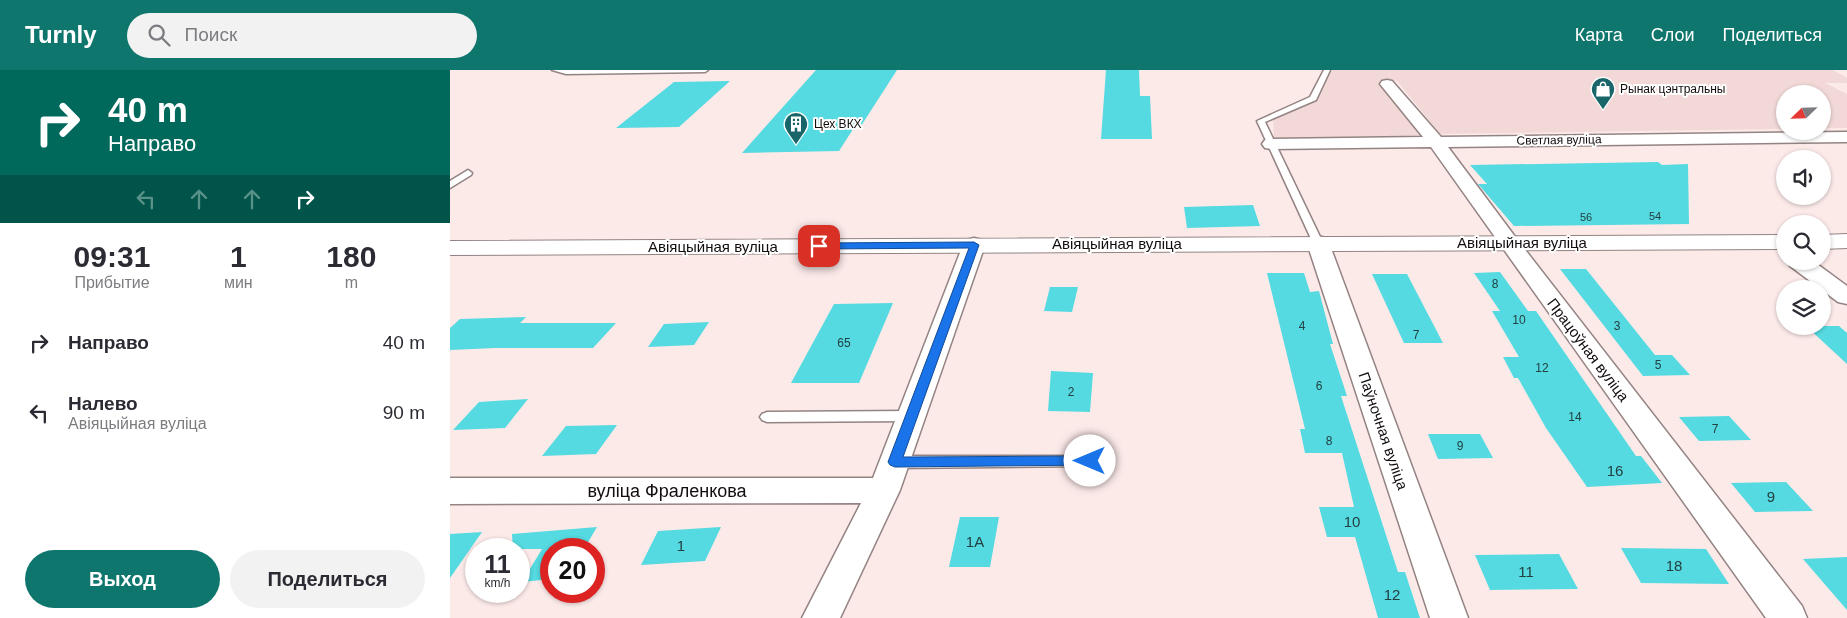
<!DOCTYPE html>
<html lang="ru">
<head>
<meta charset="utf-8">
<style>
	body { margin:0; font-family:Arial,sans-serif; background:#f2f2f3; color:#2b2b33; height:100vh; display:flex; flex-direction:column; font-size:19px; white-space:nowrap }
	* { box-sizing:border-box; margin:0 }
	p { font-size:16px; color:#7c7c81 }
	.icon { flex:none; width:28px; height:28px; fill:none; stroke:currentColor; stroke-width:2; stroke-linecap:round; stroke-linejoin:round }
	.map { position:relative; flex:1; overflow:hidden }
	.details { display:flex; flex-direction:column; background:#fff; width:450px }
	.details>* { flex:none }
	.hud { background:#00695c; color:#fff; overflow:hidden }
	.needle { width:32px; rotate:247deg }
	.buttons { position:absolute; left:1326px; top:15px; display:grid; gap:10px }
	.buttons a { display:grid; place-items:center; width:55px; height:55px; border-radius:50%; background:#fff; box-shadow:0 1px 4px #0004; font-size:25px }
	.speed { position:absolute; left:15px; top:468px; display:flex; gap:10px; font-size:25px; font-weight:700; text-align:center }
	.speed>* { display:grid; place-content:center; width:65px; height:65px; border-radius:50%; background:#fff; box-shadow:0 1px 4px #0004; line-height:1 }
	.speed small { font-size:12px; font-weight:400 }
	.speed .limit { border:8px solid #d22; background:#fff; color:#111 }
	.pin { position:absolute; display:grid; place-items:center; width:42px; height:42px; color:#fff; margin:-21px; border-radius:10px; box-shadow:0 2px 8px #0006 }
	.me { position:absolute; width:55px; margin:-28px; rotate:270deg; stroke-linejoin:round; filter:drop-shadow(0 0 4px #0008) }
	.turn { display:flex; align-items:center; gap:18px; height:105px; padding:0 25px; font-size:22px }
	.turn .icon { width:65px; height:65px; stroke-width:2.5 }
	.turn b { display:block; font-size:35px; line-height:42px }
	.lanes { display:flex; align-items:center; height:48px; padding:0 25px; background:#0003; justify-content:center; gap:25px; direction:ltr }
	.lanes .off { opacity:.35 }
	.eta { display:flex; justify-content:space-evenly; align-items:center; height:85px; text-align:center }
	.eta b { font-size:30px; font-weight:700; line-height:35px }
	.primary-button { display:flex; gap:10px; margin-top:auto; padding:10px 25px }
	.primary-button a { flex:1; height:58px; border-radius:30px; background:#0f766e; color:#fff; font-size:20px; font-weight:700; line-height:58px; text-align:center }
	.primary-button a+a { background:#f2f2f3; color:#2b2b33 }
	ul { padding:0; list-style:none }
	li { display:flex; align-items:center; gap:15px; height:70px; padding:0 25px }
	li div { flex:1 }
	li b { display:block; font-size:19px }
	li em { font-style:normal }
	header { display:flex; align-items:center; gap:30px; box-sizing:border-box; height:70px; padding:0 25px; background:#0f766e; color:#fff }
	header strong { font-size:24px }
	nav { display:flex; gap:28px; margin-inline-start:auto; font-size:18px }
	.search { width:350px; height:45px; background:#f2f2f3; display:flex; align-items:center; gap:12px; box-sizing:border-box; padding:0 18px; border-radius:28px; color:#7c7c81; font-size:19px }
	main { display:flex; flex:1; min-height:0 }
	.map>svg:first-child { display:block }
	.built { fill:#f2d9d8 }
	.building { fill:#54dae0 }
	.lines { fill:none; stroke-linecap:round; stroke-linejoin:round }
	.lane-casing { stroke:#938382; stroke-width:3 }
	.street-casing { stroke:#938382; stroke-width:3 }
	.secondary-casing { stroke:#938382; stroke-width:2 }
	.lane { fill:#fff; fill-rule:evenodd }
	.street { fill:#fff; fill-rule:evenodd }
	.secondary { fill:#fff; fill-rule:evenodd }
	.route { fill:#1a73e8; stroke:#114b97 }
	.labels { text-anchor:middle; stroke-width:4; stroke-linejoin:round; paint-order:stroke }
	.far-number-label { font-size:11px; fill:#234042 }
	.far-poi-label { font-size:12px; fill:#130d0d; stroke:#fff; text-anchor:start }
	.far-street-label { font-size:12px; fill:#130d0d; stroke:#fff }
	.number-label { font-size:12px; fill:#234042 }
	.street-label { font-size:15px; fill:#130d0d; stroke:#fff }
	.near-number-label { font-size:15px; fill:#234042 }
	.near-street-label { font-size:18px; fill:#130d0d; stroke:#fff }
</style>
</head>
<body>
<header>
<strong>Turnly</strong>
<div class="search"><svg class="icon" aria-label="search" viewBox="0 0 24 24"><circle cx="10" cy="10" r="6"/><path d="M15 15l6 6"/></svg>Поиск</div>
<nav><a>Карта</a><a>Слои</a><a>Поделиться</a></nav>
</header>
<main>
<section class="details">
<div class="hud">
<div class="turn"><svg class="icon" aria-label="right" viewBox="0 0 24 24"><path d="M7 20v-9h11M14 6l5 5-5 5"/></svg><div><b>40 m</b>Направо</div></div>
<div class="lanes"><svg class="icon off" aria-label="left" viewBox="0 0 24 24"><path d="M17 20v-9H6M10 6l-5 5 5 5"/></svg><svg class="icon off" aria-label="ahead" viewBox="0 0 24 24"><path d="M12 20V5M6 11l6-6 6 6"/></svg><svg class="icon off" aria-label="ahead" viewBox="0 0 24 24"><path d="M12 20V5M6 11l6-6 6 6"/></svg><svg class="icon" aria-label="right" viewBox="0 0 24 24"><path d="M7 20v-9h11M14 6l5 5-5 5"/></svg></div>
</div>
<div class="eta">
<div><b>09:31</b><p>Прибытие</p></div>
<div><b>1</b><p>мин</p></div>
<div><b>180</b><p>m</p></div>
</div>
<ul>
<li><svg class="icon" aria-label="right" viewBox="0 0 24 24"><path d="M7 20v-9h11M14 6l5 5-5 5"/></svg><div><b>Направо</b></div><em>40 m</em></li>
<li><svg class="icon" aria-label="left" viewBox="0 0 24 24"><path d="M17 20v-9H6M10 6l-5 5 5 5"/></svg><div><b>Налево</b><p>Авіяцыйная вуліца</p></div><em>90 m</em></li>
</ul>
<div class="primary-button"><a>Выход</a><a>Поделиться</a></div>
</section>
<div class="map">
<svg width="1397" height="548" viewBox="0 0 1397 548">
	<rect width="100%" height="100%" fill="#fceae9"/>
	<path class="built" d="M876,0h507l14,8v5h-22l22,11v34h-24l-1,-34h-37v35l-345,5 -43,-53 -17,1 44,59h-150l-1,-22 33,-18z"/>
	<path class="building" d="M366,0h81l-36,56h-6l-16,25 -97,2z
		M656,0h33l1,26h10l2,43h-51z
		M280,11l-51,46 -63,1 58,-46z
		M1208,92l4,3 26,-1 1,60 -175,2 -36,-42h9l-17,-19z
		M803,135l7,21 -73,2 -3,-21z
		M1110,199h26l69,86h17l18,20 -47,1z
		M1050,202l28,39h8l100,145h5l21,27 -75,4 -41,-59 -28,-50h-4l-11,-21h16l-27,-46h8l-26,-38z
		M817,203h37l6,19 9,-1 14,53h-3l17,52h-6l57,176h7l15,46h-42l-23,-81h-28l-8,-30h35l-12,-54h-37l-5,-24h5z
		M922,204h35l36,69h-39z
		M600,217h28l-6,25 -28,-1z
		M443,233l-34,80h-68l43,-79z
		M76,247l-6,6h96l-23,25h-98l-45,2v-22l10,-9z
		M259,252l-15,23 -46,2 16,-23z
		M1356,256h33l8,7v31z
		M601,301l42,2 -3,39 -42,-1z
		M78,329l-23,29 -52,2 26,-28z
		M1279,346l22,24 -52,1 -20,-24z
		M167,355l-21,29 -54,2 24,-30z
		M978,364h52l13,24 -55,1z
		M1336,412l27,29 -58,1 -24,-29z
		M510,447h39l-9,50h-41z
		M147,457l-13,22h-33v30l-29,3 20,-33h-29l-1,-15z
		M271,457l-16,34 -64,4 17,-34z
		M32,462l-32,46v-44z
		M1171,478l85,1 23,35 -88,-1z
		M1109,484l19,35 -88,1 -15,-35z
		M1397,487v53l-44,-51z"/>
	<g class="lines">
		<g class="lane-casing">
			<path id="lane" d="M102,0h156l-3,2 -139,2z
				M874,0h6l-14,30 -51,22 58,121 -5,3 -5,-3 -56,-122 53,-24z
				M18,100l4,3 -1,2 -21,13v-7z
				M462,341l5,2 2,3 -2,3 -5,2 -145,1 -5,-2 -2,-3 2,-3 5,-2z
				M445,386h195l5,1 2,4 -2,4 -5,1 -195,2 -5,-2 -2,-4 2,-4z"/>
		</g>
		<g class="street-casing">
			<path id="street" d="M937,10l5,1 49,56 406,-5v10l-399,5 68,91 286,368 5,12h-41l-335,-471 -160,2 -6,-1 -3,-4 3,-4 6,-1 152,-2 -43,-53 2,-3z
				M868,166l8,2 3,5 139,375h-38l-123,-375 3,-5z
				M524,168l8,2 3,5 -85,245 -60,128h-38l59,-115 -411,1v-26h423l90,-233 3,-5z
				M1337,191h26l34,25v18l-9,-2 -48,-36z"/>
		</g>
		<g class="secondary-casing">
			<path id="secondary" d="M1397,164v14l-25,1v-14z
				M1335,165v14l-1335,6v-14z"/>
		</g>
		<use href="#lane" class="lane"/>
		<use href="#street" class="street"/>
		<use href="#secondary" class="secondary"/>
	</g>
	<path class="route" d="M524,172l5,3 -76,212 187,-1 5,2 2,3 -2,4 -200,2 -5,-2 -2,-3 81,-214 -150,1 -5,-3 5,-3z"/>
	<defs>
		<g id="shop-pin" transform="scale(1.25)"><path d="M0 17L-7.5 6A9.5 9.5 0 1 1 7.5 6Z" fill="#186669" stroke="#fff"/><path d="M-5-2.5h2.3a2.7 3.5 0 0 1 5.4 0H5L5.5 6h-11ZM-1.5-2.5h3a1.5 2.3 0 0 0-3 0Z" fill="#fff"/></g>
		<g id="building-pin" transform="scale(1.25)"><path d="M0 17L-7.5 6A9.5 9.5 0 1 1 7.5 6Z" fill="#186669" stroke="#fff"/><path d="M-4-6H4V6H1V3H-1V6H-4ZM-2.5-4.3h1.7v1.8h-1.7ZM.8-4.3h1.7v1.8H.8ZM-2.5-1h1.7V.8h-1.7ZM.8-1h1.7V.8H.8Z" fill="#fff"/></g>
	</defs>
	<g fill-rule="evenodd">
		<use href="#shop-pin" x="1153" y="19"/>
		<use href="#building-pin" x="346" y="54"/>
	</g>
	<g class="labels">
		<g class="far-number-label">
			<text x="1205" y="150">54</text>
			<text x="1136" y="151">56</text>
		</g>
		<g class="far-poi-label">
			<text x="1170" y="23">Рынак цэнтральны</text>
			<text x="364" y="58">Цех ВКХ</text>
		</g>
		<g class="far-street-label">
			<text transform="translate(1109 70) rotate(-1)" y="4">Светлая вуліца</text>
		</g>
		<g class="number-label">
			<text x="1045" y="218">8</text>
			<text x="1069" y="254">10</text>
			<text x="852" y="260">4</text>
			<text x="1167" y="260">3</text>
			<text x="966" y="269">7</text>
			<text x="394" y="277">65</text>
			<text x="1208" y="299">5</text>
			<text x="1092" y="302">12</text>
			<text x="869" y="320">6</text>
			<text x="621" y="326">2</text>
			<text x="1125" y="351">14</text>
			<text x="1265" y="363">7</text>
			<text x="879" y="375">8</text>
			<text x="1010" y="380">9</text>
		</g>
		<g class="street-label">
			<text x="1072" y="178">Авіяцыйная вуліца</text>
			<text x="667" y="179">Авіяцыйная вуліца</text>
			<text x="263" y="182">Авіяцыйная вуліца</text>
			<text transform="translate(1138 280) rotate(53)" y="5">Працоўная вуліца</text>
			<text transform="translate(933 361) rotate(71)" y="5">Паўночная вуліца</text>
		</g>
		<g class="near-number-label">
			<text x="1165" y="406">16</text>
			<text x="1321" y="432">9</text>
			<text x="902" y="457">10</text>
			<text x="525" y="477">1А</text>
			<text x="231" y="481">1</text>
			<text x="1224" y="501">18</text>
			<text x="1076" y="507">11</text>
			<text x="942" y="530">12</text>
		</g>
		<g class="near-street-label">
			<text x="217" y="427">вуліца Фраленкова</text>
		</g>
	</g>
</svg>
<div class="buttons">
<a><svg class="needle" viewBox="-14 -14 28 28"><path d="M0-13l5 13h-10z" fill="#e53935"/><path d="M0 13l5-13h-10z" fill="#7c7c81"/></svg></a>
<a><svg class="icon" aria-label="sound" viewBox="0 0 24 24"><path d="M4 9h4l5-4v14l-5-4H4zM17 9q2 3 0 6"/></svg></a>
<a><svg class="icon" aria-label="search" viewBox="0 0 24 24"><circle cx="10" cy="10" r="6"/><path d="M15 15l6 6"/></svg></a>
<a><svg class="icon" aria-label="layers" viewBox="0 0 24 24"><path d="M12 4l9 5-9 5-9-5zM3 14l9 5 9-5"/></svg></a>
</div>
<div class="speed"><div>11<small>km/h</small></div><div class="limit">20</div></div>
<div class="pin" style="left:369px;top:176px;background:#d93025"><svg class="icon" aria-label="arrive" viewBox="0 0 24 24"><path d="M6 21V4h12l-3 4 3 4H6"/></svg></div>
<svg class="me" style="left:640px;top:391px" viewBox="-20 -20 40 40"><circle r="19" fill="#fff"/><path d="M0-13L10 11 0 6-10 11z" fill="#1a73e8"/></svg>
</div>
</main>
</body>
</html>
